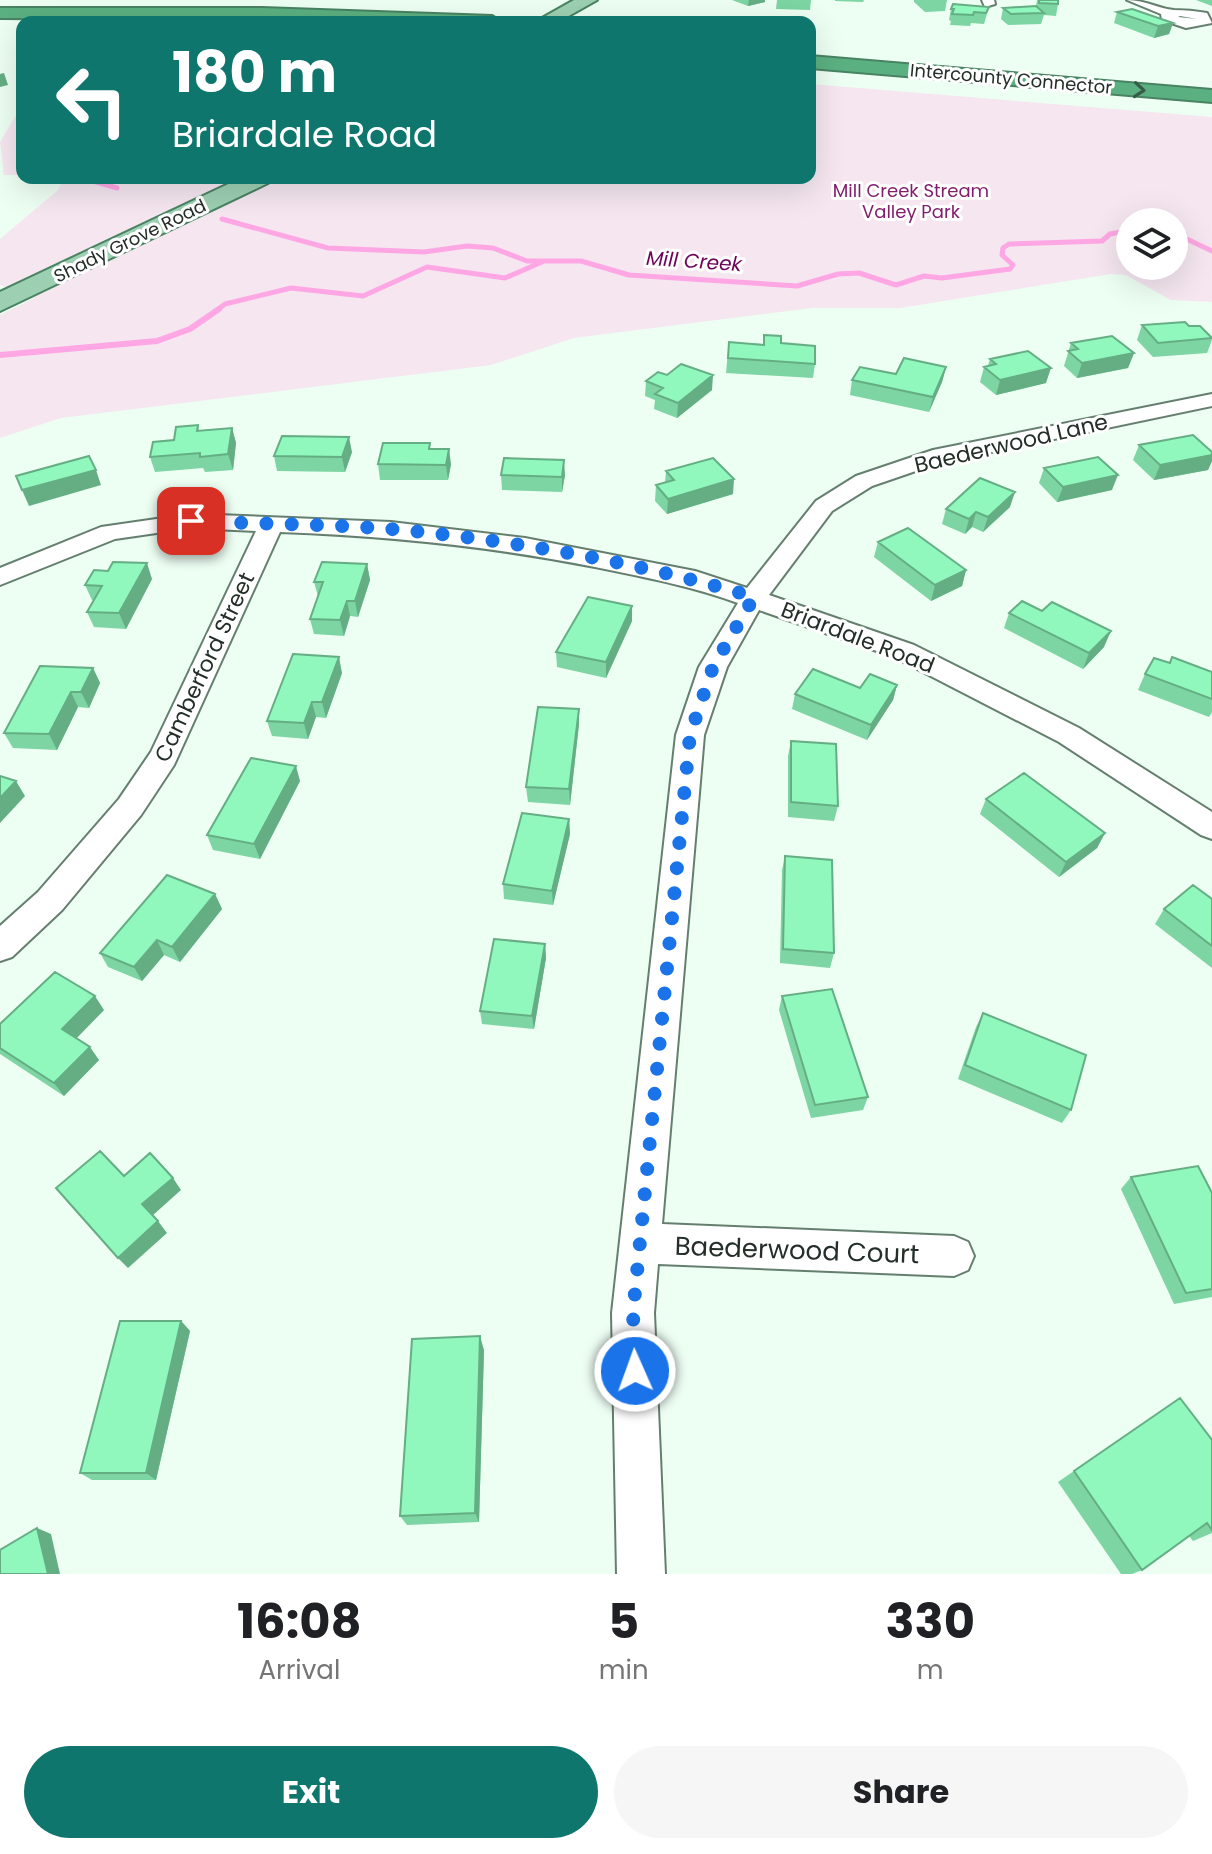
<!DOCTYPE html>
<html lang="en">
<head>
<meta charset="utf-8">
<style>
	body { margin:0; font-family:Poppins,sans-serif; background:#f6f6f6; color:#202124; height:100vh; display:flex; flex-direction:column; font-size:30px; white-space:nowrap }
	* { box-sizing:border-box; margin:0 }
	p { font-size:26px; color:#757577 }
	.icon { flex:none; width:44px; height:44px; fill:none; stroke:currentColor; stroke-width:2; stroke-linecap:round; stroke-linejoin:round }
	.map { position:relative; height:1574px; overflow:hidden }
	.drawer { display:flex; flex-direction:column; background:#fff; flex:1 }
	.drawer>* { flex:none }
	.guide { position:absolute; left:16px; top:16px; width:800px; height:168px; border-radius:16px; box-shadow:0 8px 32px #0002; background:#0f766e; color:#fff; overflow:hidden }
	.fabs { position:absolute; left:1116px; top:208px; display:grid; gap:16px }
	.fabs a { display:grid; place-items:center; width:72px; height:72px; border-radius:50%; background:#fff; box-shadow:0 8px 32px #0002; font-size:40px }
	.pin { position:absolute; display:grid; place-items:center; width:68px; height:68px; color:#fff; margin:-34px; border-radius:16px; box-shadow:0 4px 12px #0006 }
	.me { position:absolute; width:88px; margin:-44px; rotate:358deg; stroke-linejoin:round; filter:drop-shadow(0 0 6px #0008) }
	.turn { display:flex; align-items:center; gap:28px; height:168px; padding:0 24px; font-size:36px }
	.turn .icon { width:104px; height:104px; stroke-width:2.5 }
	.turn b { display:block; font-size:56px; line-height:68px }
	.eta { display:flex; justify-content:space-evenly; align-items:center; height:136px; text-align:center }
	.eta b { font-size:48px; font-weight:700; line-height:56px }
	.primary-button { display:flex; gap:16px; margin-top:auto; padding:16px 24px }
	.primary-button a { flex:1; height:92px; border-radius:48px; background:#0f766e; color:#fff; font-size:32px; font-weight:700; line-height:92px; text-align:center }
	.primary-button a+a { background:#f6f6f6; color:#202124 }
	.map>svg:first-child { display:block }
	.green { fill:#f5e6f0; fill-rule:evenodd }
	.lines { fill:none; stroke-linecap:round; stroke-linejoin:round }
	.stream-far1 { stroke:#fea7e4; stroke-width:5 }
	.stream { stroke:#fea7e4; stroke-width:6 }
	.street-casing { stroke:#657f6f; stroke-width:4 }
	.primary-casing { stroke:#488362; stroke-width:4 }
	.highway-casing { stroke:#488362; stroke-width:4 }
	.street { fill:#fff; fill-rule:evenodd }
	.primary { fill:#9dd0b3; fill-rule:evenodd }
	.highway { fill:#5bb081; fill-rule:evenodd }
	.wall { fill:#7cd5a3 }
	.shaded-wall { fill:#65ae84 }
	.building { fill:#90f8bd; stroke:#65ae84; stroke-width:2 }
	.oneway { stroke:#375c48 }
	.route { stroke:#1a73e8; stroke-width:14; stroke-dasharray:0 25.2 }
	.labels { text-anchor:middle; stroke-width:6; stroke-linejoin:round; paint-order:stroke }
	.far-street-label { font-size:18px; fill:#242f29; stroke:#fff }
	.far-park-label { font-size:18px; fill:#821f6c; stroke:#fff }
	.far-water-label { font-size:20px; font-style:italic; fill:#6e035a; stroke:#fff }
	.street-label { font-size:22px; fill:#242f29; stroke:#fff }
	.near-street-label { font-size:26px; fill:#242f29; stroke:#fff }
</style>
</head>
<body>
<div class="map">
<svg width="1212" height="1574" viewBox="0 0 1212 1574">
	<rect width="100%" height="100%" fill="#edfef3"/>
	<path class="green" d="M810,84l402,33v185l-41,-2 -45,-25 -15,-1 -211,34h-88l-238,30 -83,27 -430,53 -61,20v-123l34,-17 -34,-13v-46l58,-49 6,-12h746zM1130,222h44v44h-44z
		M22,105v70h-18l-4,-33z"/>
	<g class="lines">
		<path class="stream-far1" d="M83,178l34,10
			M222,219l106,29 96,4 43,-6 26,2 34,13h54l48,14 168,11 41,-12 21,-1 37,12 28,-9 18,2 68,-9 3,-4 -11,-10 1,-7 6,-4 93,-3 8,-7 20,-4
			M1174,233l38,18
			M216,311l9,-7 66,-16 72,8 64,-29 78,11 37,-16"/>
		<path class="stream" d="M0,355l157,-14 33,-12 29,-20"/>
		<g class="street-casing">
			<path id="street" d="M982,0h12l1,4 -10,3z
				M1127,0c19,0 32,9 47,10 11,0 22,1 33,3l5,10 -26,5 -24,-8 -1,-6zM1180,16l17,3 -19,-2z
				M1212,394v12l-273,57 -67,23 -40,25 -63,84 145,50 165,83 133,84v27l-11,-4 -142,-93 -165,-85 -135,-47 -32,57 -23,68 -42,489 292,12 14,6 6,14 -6,14 -14,6 -296,-12 -4,49 11,261h-48l-5,-261 64,-578 23,-68 39,-64c-47,-17 -94,-26 -143,-36 -106,-21 -207,-31 -315,-35l-106,233 -33,50 -79,95 -50,47 -12,4v-35l38,-34 81,-93 32,-47 105,-221 -65,-3 -76,11 -115,46v-17l101,-41 90,-13 200,8 134,16 170,33 52,17 69,-87 40,-25 77,-26z"/>
		</g>
		<g class="primary-casing">
			<path id="primary" d="M574,0h23l-39,22h-23z
				M241,178h31l-4,5 -268,128v-19z"/>
		</g>
		<g class="highway-casing">
			<path id="highway" d="M0,8h262l230,8 9,6 -501,-4z
				M810,56l402,34v12l-402,-34z"/>
		</g>
		<use href="#street" class="street"/>
		<use href="#primary" class="primary"/>
		<use href="#highway" class="highway"/>
	</g>
	<path class="wall" d="M732,0h33v2l-17,4z
		M777,0h34l-1,10 -34,-1z
		M835,0h29l-1,2 -28,-1z
		M914,0h33l-2,11 -20,1 -11,-10z
		M1037,0h21v4l-2,12 -12,-1 -3,9 -33,1 -7,-6 2,-11 33,-2z
		M1196,0h16v6z
		M989,7l-5,17 -13,-1 -1,3 -20,-1 1,-4 -2,-1 2,-11z
		M1117,12l56,11 -4,11 -15,4 -40,-15z
		M1142,325l47,1 23,11v3l-5,13 -54,4 -16,-17z
		M729,342l34,2 52,20 -2,14 -87,-5z
		M1071,343l63,10 -6,15 -51,10 -13,-12z
		M990,359l56,24 -50,12 -16,-13 4,-15 4,-1z
		M946,367l-4,15 -13,30 -79,-17 2,-15z
		M646,381l66,9 -35,28 -23,-9 1,-9 -10,-4z
		M198,425l1,6 33,-3 4,15 -3,27 -28,2 -2,-4 -48,4 -5,-15z
		M1139,445l73,7v9l-4,9 -54,10 -21,-20z
		M431,449l20,15 -3,16h-68l-2,-16z
		M352,452l-7,20 -68,-1 -3,-15z
		M1044,468l68,22 -55,12 -18,-19z
		M666,471l67,23 -66,20 -12,-13 1,-16 9,-3z
		M501,475h64l-3,17 -60,-2z
		M1010,507l-27,25 -11,-5 -7,7 -23,-10 4,-15z
		M878,542l88,28 -4,16 -31,15 -57,-44z
		M367,564l3,16 -12,37 -8,-1 -6,20 -30,-2 -4,-15 8,-23 -4,-14z
		M152,579l-26,50 -32,-2 -7,-15 6,-12h-1l-7,-15z
		M632,606v15l-26,57 -49,-11 -1,-15z
		M1009,613l95,34 -21,22 -79,-41z
		M1169,663l43,9v40l-3,5 -71,-27 7,-16z
		M93,668l7,15 -11,25 -11,-1 -21,43 -44,-2 -9,-15z
		M342,673l-16,45 -10,-1 -8,22 -36,-3 -5,-15z
		M897,685l-4,15 -26,40 -75,-31 3,-15z
		M579,709v15l-9,81 -42,-3 -2,-15z
		M791,741l47,65 -4,15 -46,-4v-61z
		M300,781l-40,78 -47,-9 -6,-15z
		M986,799l119,34 -8,15 -38,29 -79,-63z
		M569,819l1,15 -17,71 -49,-6 -1,-15z
		M785,856l49,97 -4,15 -50,-5 2,-93z
		M215,894l7,15 -42,53 -16,-7 -22,26 -34,-14 -8,-14z
		M1212,899v69l-57,-44 9,-15z
		M545,944l1,14 -12,71 -52,-5 -2,-13z
		M782,996l86,101 -5,13 -52,8 -32,-108z
		M104,1010l-28,28 23,22 -35,36 -64,-42v-30z
		M983,1013l88,97 -9,13 -104,-44 18,-52z
		M1131,1177l81,16v104l-38,7 -53,-115z
		M181,1321l9,10 -34,149h-64l-12,-7z
		M484,1350l-5,172 -72,3 -7,-9z
		M1180,1398l32,42v93l-19,8 -4,-5 -47,34 -10,4h-11l-63,-92z"/>
	<path class="shaded-wall" d="M749,0h16v2l-17,4z
		M1173,23l-4,11 -15,4 4,-12z
		M4,73l4,12 -8,2v-13z
		M1134,353l-6,15 -51,10 5,-15z
		M946,367l-4,15 -13,30 4,-15z
		M1051,368l-5,15 -50,12 4,-15z
		M713,375l-1,15 -35,28 1,-15z
		M232,428l4,15 -3,27 -5,-16z
		M349,437l3,15 -7,20 -3,-15z
		M449,449l2,15 -3,16 -2,-15z
		M1212,455v6l-4,9 -54,10 6,-15z
		M564,460l1,15 -3,17v-15z
		M96,470l5,15 -72,21 -7,-16z
		M1118,475l-6,15 -55,12 6,-15z
		M734,479l-1,15 -66,20 1,-15z
		M1015,492l-5,15 -27,25 5,-15z
		M976,512l-4,15 -7,7 4,-15z
		M147,563l5,16 -26,50 -7,-16z
		M367,564l3,16 -12,37 -3,-16z
		M966,570l-4,16 -31,15 4,-16z
		M347,601l3,15 -6,20 -4,-16z
		M632,606v15l-26,57v-16z
		M1111,631l-7,16 -21,22 6,-16z
		M339,657l3,16 -16,45 -4,-16z
		M93,668l7,15 -11,25 -8,-16z
		M897,685l-4,15 -26,40 4,-15z
		M71,692l7,15 -21,43 -8,-16z
		M312,702l4,15 -8,22 -4,-16z
		M579,709v15l-9,81 -1,-16z
		M296,766l4,15 -40,78 -6,-15z
		M16,781l9,15 -25,27v-25z
		M569,819l1,15 -17,71 -1,-14z
		M1105,833l-8,15 -38,29 7,-15z
		M215,894l7,15 -42,53 -8,-15z
		M157,940l7,15 -22,26 -8,-14z
		M545,944l1,14 -12,71 -2,-13z
		M95,996l9,14 -32,33 -10,-14z
		M90,1047l9,13 -35,36 -10,-13z
		M173,1178l8,12 -29,26 -10,-12z
		M158,1221l9,12 -39,35 -10,-10z
		M181,1321l9,10 -34,149 -10,-7z
		M480,1336l4,14 -5,172 -4,-9z
		M37,1528l14,6 9,40h-12z"/>
	<path class="building" d="M1039,0h19v4l-19,-1z
		M953,4l36,3 -3,6 -12,-1 -1,3 -21,-1 2,-5h-3z
		M1036,6l8,7 -33,1 -8,-6z
		M1132,9l41,14 -15,3 -41,-14z
		M1185,322l4,4h11l12,12 -54,5 -16,-18z
		M764,335l17,1v7l34,3v18l-87,-6 1,-16 35,3z
		M1112,336l22,17 -52,10 -14,-12 10,-2 -7,-6z
		M1028,351l23,17 -51,12 -16,-13 12,-3 -6,-5z
		M904,358l42,9 -13,30 -81,-17 8,-13 36,7z
		M681,364l32,11 -35,28 -23,-9 8,-6 -17,-7 12,-9 9,3z
		M198,425l-1,6 35,-3 -4,26 -28,3v-4l-50,4 3,-15 21,-2 2,-13z
		M1193,435l19,17v3l-52,10 -21,-20z
		M282,436l67,1 -7,20 -68,-1z
		M383,443h47l-1,6h20l-3,16 -68,-1z
		M89,456l7,14 -74,20 -6,-14z
		M1098,457l20,18 -55,12 -19,-19z
		M504,458l60,2 -2,17 -61,-2z
		M713,458l21,21 -66,20 -12,-14 18,-5 -8,-9z
		M980,478l35,14 -27,25 -12,-5 -7,7 -23,-10z
		M908,528l58,42 -31,15 -57,-43z
		M113,562l34,1 -28,50 -32,-1 15,-26 -17,-1 9,-15 14,1z
		M322,562l45,2 -12,37h-8l-7,19 -30,-1 13,-37h-9z
		M588,597l44,9 -26,56 -50,-10z
		M1022,601l20,10 10,-9 59,29 -22,22 -80,-40z
		M293,654l46,3 -17,45h-10l-8,21 -37,-2z
		M1172,657l40,15v27l-67,-25 9,-16 16,5z
		M40,666l53,2 -12,24h-10l-22,42 -45,-1z
		M813,669l47,19 10,-14 27,11 -26,40 -76,-31z
		M538,707l41,2 -10,80 -43,-2z
		M791,741l45,3 2,62 -47,-4z
		M251,758l45,8 -42,78 -47,-9z
		M1024,773l81,60 -39,29 -80,-63z
		M0,776l16,5 -16,17z
		M522,813l47,6 -17,72 -49,-7z
		M785,856l47,4 2,93 -51,-4z
		M167,875l48,19 -43,53 -15,-7 -23,27 -34,-14z
		M1193,885l19,14v47l-48,-37z
		M494,939l51,5 -13,72 -52,-5z
		M55,972l40,24 -33,33 28,18 -36,36 -54,-35v-24z
		M832,989l36,108 -53,8 -33,-109z
		M983,1013l103,42 -15,55 -106,-45z
		M100,1151l24,25 26,-23 23,25 -31,26 16,17 -40,37 -62,-70z
		M1198,1166l14,27v96l-26,4 -55,-116z
		M120,1321h61l-35,152h-66z
		M480,1336l-5,177 -75,3 12,-177z
		M1180,1398l32,42v90l-5,-7 -65,47 -68,-99z
		M37,1528l11,46h-48v-24z"/>
	<defs><path id="oneway-chevron" d="M-2-3.5L2.5 0L-2 3.5" fill="none" stroke-width="1.6" stroke-linecap="round" stroke-linejoin="round" transform="scale(2)"/></defs>
	<use class="oneway" href="#oneway-chevron" transform="translate(1139 90) rotate(5)"/>
	<g class="lines">
		<path class="route" d="M191,521c66,3 133,3 200,8 121,11 246,33 363,68l-41,70 -23,68 -57,578 2,58"/>
	</g>
	<g class="labels">
		<g class="far-street-label">
			<text transform="translate(1011 79) rotate(5)" y="6">Intercounty Connector</text>
			<text transform="translate(130 241) rotate(-26)" y="6">Shady Grove Road</text>
		</g>
		<g class="far-park-label">
			<text x="911" y="197">Mill Creek Stream<tspan x="911" dy="21">Valley Park</tspan></text>
		</g>
		<g class="far-water-label">
			<text transform="translate(694 261) rotate(4)" y="7">Mill Creek</text>
		</g>
		<g class="street-label">
			<text transform="translate(1011 443) rotate(-13)" y="8">Baederwood Lane</text>
			<text transform="translate(858 637) rotate(21)" y="8">Briardale Road</text>
			<text transform="translate(204 667) rotate(-65)" y="8">Camberford Street</text>
		</g>
		<g class="near-street-label">
			<text transform="translate(797 1250) rotate(2)" y="9">Baederwood Court</text>
		</g>
	</g>
</svg>
<div class="fabs">
<a><svg class="icon" aria-label="layers" viewBox="0 0 24 24"><path d="M12 4l9 5-9 5-9-5zM3 14l9 5 9-5"/></svg></a>
</div>
<div class="pin" style="left:191px;top:521px;background:#d93025"><svg class="icon" aria-label="arrive" viewBox="0 0 24 24"><path d="M6 21V4h12l-3 4 3 4H6"/></svg></div>
<svg class="me" style="left:635px;top:1371px" viewBox="-20 -20 40 40"><circle r="17" fill="#1a73e8" stroke="#fff" stroke-width="3"/><path d="M0-11L8 9 0 5-8 9z" fill="#fff"/></svg>
<div class="guide">
<div class="turn"><svg class="icon" aria-label="left" viewBox="0 0 24 24"><path d="M17 20v-9H6M10 6l-5 5 5 5"/></svg><div><b>180 m</b>Briardale Road</div></div>
</div>
</div>
<section class="drawer">
<div class="eta">
<div><b>16:08</b><p>Arrival</p></div>
<div><b>5</b><p>min</p></div>
<div><b>330</b><p>m</p></div>
</div>
<div class="primary-button"><a>Exit</a><a>Share</a></div>
</section>
</body>
</html>
